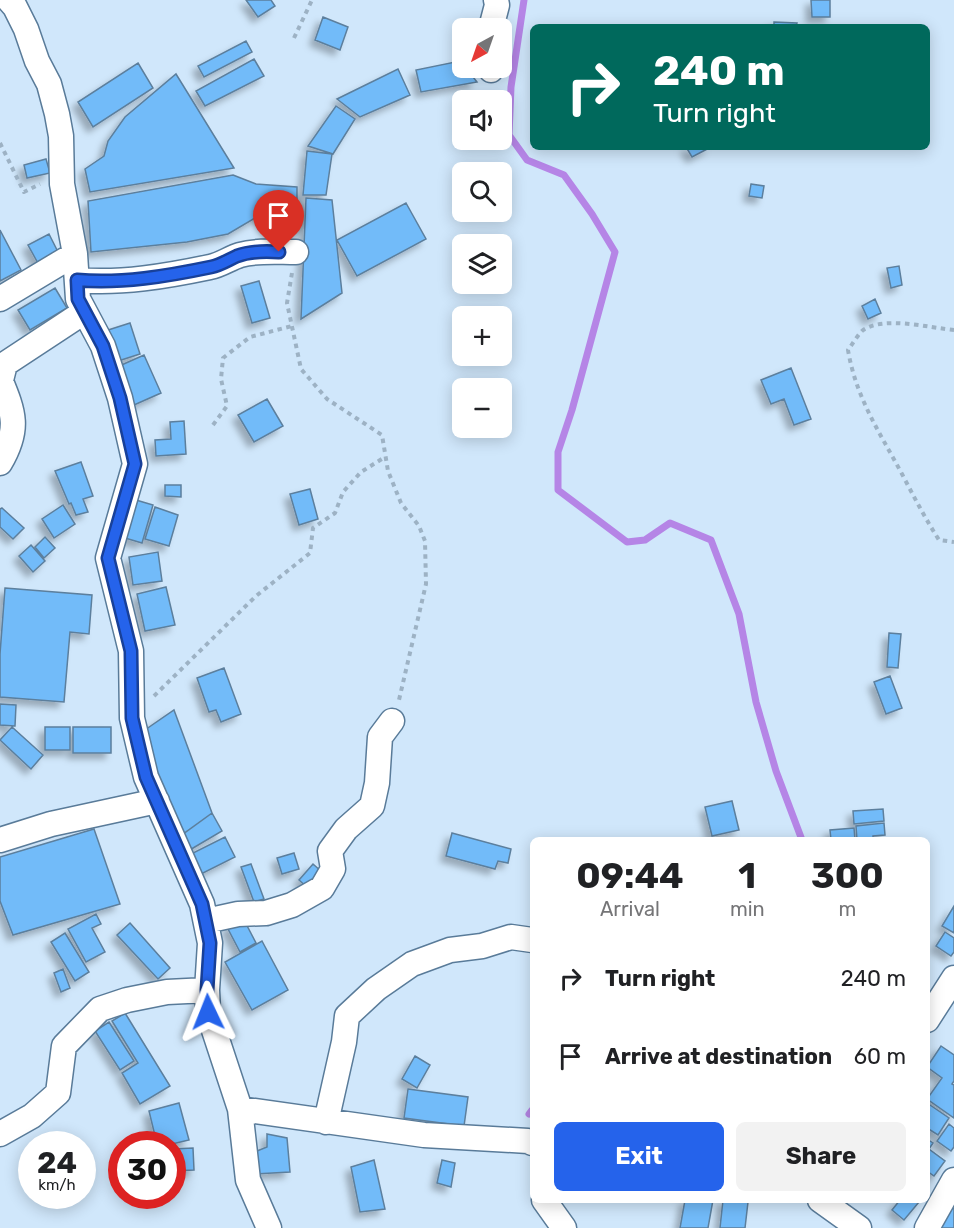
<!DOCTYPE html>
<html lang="en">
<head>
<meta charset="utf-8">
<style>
	body { margin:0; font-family:Rubik,sans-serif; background:#f2f2f2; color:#202124; height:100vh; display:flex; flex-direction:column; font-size:22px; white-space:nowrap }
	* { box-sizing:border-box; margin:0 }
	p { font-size:20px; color:#757577 }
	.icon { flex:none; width:33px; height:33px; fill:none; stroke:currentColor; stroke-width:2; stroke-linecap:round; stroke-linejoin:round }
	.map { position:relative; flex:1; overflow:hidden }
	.panel { position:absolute; left:530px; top:837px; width:400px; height:366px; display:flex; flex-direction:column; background:#fff; border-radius:9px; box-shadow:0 3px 15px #0003 }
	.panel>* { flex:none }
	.hud { position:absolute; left:530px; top:24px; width:400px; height:126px; border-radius:9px; box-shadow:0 3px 15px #0003; background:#00695c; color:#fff; overflow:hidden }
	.needle { width:39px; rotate:220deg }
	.controls { position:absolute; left:452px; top:18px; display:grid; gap:12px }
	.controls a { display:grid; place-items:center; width:60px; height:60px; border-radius:9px; background:#fff; box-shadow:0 3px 15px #0003; font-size:30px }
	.speed { position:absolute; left:18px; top:1131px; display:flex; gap:12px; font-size:30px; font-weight:700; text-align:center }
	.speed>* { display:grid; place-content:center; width:78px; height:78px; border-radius:50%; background:#fff; box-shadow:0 3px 15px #0003; line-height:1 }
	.speed small { font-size:15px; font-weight:400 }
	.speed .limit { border:9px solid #d22; background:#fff; color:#111 }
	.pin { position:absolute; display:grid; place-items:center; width:51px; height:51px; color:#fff; margin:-62px -26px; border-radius:50% 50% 50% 0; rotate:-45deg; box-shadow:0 0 6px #0007 }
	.pin .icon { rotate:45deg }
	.me { position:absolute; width:66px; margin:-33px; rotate:358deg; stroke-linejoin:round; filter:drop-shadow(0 0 4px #0008) }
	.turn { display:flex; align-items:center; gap:21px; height:126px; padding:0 24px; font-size:27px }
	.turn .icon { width:78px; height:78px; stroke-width:2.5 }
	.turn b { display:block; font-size:42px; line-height:51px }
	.eta { display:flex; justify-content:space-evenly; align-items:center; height:102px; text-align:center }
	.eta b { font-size:36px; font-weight:700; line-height:42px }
	.cta { display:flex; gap:12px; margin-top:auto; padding:12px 24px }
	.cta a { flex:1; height:69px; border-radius:9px; background:#2563eb; color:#fff; font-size:24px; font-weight:700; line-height:69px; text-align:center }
	.cta a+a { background:#f2f2f2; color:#202124 }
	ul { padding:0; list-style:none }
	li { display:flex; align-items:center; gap:18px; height:78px; padding:0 24px }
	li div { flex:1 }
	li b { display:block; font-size:22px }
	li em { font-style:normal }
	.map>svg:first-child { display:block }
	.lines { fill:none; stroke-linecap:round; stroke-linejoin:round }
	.stream { stroke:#b585e6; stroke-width:7 }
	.building { fill:#72bbf9; stroke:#5c7f9d; stroke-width:1.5; filter:url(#shadow) }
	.minor-casing { stroke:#597b99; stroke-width:27 }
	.path { stroke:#9db2c4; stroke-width:4; stroke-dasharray:4.5 4.5; stroke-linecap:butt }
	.minor { stroke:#fff; stroke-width:24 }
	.route-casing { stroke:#184099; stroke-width:15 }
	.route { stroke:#2563eb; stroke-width:10 }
</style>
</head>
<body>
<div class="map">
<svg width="954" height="1228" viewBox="0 0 954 1228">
	<defs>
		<filter id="shadow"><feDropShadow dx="-5.5" dy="5.5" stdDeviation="3" flood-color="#0004"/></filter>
	</defs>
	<rect width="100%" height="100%" fill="#d0e7fb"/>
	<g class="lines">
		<path class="stream" d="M524,0l-13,87 -2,48 18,25 37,15 28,39 23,38 -43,158 -14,42v38l69,52 18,-2 25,-17 41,17 28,74 17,88 20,69 26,69
			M529,1114l3,-4"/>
	</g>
	<path class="building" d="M246,0h25l4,6 -17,11z
		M811,0h19v17h-18z
		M323,17l25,10 -8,23 -25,-10z
		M774,22l23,1 -1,4h-22z
		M246,41l6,11 -48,25 -6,-11z
		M254,59l10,17 -59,30 -9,-15z
		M460,61l2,7h4l11,14 -56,10 -5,-22z
		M138,63l15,25 -60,39 -15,-25z
		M398,69l12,26 -50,22 -23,-18z
		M176,74l58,94 -144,24 -5,-23 19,-13 4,-15 17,-24z
		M336,106l19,13 -22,35 -25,-8z
		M686,147h25l-19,10z
		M307,151l25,3 -6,41h-23z
		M46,159l4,14 -23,5 -3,-13z
		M233,175l23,9 41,3v33l-37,-5 -32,19 -41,8 -96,10 -3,-51z
		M751,184l13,2 -2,12 -13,-2z
		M306,198l26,2 10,93 -41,26z
		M406,203l20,36 -69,37 -20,-36z
		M0,230l21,40 -21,11z
		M49,234l10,20 -20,11 -11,-20z
		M899,266l3,19 -11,3 -4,-20z
		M259,281l11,37 -18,5 -11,-37z
		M55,288l12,20 -37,22 -12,-20z
		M875,299l6,14 -13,6 -6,-13z
		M130,323l10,31 -25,8 -10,-31z
		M144,355l17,38 -27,12 -17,-38z
		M791,368l20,51 -17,6 -10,-26 -13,5 -10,-24z
		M267,399l16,27 -29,16 -16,-27z
		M184,421l2,33 -30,2 -1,-16 16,-1 -1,-17z
		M81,462l12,34 -10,3 5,13 -12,3 -5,-12 -2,1 -14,-33z
		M165,485h16v12l-16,-1z
		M310,489l8,30 -19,6 -9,-31z
		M136,500l17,5 -11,38 -17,-5z
		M63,505l12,19 -21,14 -12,-19z
		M155,507l23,8 -9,31 -24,-7z
		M2,508l22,20 -11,11 -13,-12v-18z
		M45,537l10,11 -11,10 -9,-11z
		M31,545l14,16 -12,11 -14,-16z
		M158,552l4,29 -29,4 -4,-28z
		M166,587l9,38 -30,6 -8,-37z
		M5,588l87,7 -3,39 -19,-2 -6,70 -64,-5v-43z
		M889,633l12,1 -3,34 -11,-1z
		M224,668l17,46 -20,8 -5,-12 -7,2 -12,-34z
		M890,676l12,32 -16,6 -12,-32z
		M0,704l16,1 -1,21 -15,-1z
		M174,710l38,103 -29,21 -30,-67 -11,-35z
		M12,727l31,28 -12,14 -31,-29z
		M45,727h25v23h-25z
		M73,727h38v26h-38z
		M732,801l7,29 -27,6 -7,-29z
		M883,809l1,12 -30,3 -1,-13z
		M212,813l10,18 -34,20 -5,-17z
		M884,823l1,12 -12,1v4h-16l-1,-14z
		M854,828l1,12h-24l-1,-10z
		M94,829l26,75 -107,31 -13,-34v-44z
		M452,833l59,16 -3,14 -10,-2 -3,8 -49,-13z
		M225,837l10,20 -36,18 -10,-20z
		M294,853l5,16 -17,5 -5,-16z
		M251,864l13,35 -10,3 -13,-35z
		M313,864l9,8 -14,16 -9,-8z
		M954,906v27l-12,-7z
		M96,914l5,10 -9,4 13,24 -19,10 -18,-33z
		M243,918l13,25 -16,9 -13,-25z
		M130,923l40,45 -12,11 -41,-44z
		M945,932l9,6v14l-3,4 -15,-10z
		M65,933l24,39 -14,9 -24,-39z
		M262,941l26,49 -36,20 -27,-48z
		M63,969l7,19 -9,4 -7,-19z
		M125,1013l45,73 -30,18 -18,-31 16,-10 -26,-42z
		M109,1022l25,39 -14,9 -25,-39z
		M941,1046l13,9v26l-2,3 2,1v33l-27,-19 15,-21 -15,-11z
		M415,1056l15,9 -13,23 -15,-9z
		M408,1089l60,8 -4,29 -60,-8z
		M179,1103l10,37 -17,4h-15l-8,-33z
		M930,1105l19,13 -11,17 -11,-7v-19z
		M949,1124l5,4v19l-3,4 -14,-10z
		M267,1134l20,4 3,34 -35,2 -3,-21 15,-6z
		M927,1139l6,4 -4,6 16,12 -11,15 -7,-5z
		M193,1148l1,22 -22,1v-22z
		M374,1160l11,49 -25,3 -9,-45z
		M442,1160l13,3 -4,24 -14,-4z
		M685,1200h28l-5,28h-28z
		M723,1200l25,2 -3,26h-25z
		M900,1200h17l2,2 -15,18 -12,-10z
		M950,1207l4,2v19h-17z"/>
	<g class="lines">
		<g class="minor-casing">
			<path id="minor" d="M9,0l6,7 11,22 11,32 12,23 8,30 4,22 1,48 13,70 3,45 25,47 17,52 15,66 -27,94 23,93 1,67 14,59 56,127 8,39 -3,47 1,22 32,97 8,71 21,48
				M491,28l6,-23 -1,-5
				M491,68v2
				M77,280c44,4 90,-4 133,-13 11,-2 20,-9 30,-12 18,-5 37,-3 56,-3
				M0,299l75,-45
				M0,379c14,34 20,50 0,84
				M1,380l4,-16 79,-52
				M0,840l51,-16 106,-23
				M206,921l32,-7 28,-1 26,-8 30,-17 11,-19 -3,-18 16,-22 26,-23 5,-23 3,-46 12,-16
				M927,1020l27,-42
				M240,1109l184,26 104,6 4,2
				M326,1122l18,-80 3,-26 29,-27 36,-25 38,-14 32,-4 29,-9 21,3
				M0,1134l32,-18 26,-23 6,-47 36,-37 27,-9 40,-8 40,-2
				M544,1200l20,28
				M820,1200l39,28
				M927,1228l27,-48"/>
		</g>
		<path class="path" d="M294,38l18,-38
			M0,143l24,49 16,-8
			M292,273l-5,30 14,66 26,30 55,36 6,36 13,32 18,23 6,15 1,43 -27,116
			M954,330c-24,-2 -72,-15 -92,1 -5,5 -10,14 -14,19 8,48 32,83 54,124 12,23 23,44 37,66l15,2
			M213,425l14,-19 -6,-27 2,-21 27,-21 42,-11
			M154,696l102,-100 54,-43 3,-25 22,-15 8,-21 18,-20 24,-15"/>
		<use href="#minor" class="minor"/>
	</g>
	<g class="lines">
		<g class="route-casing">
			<path id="route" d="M208,1012l-1,-22 3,-47 -8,-39 -56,-127 -14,-59 -1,-67 -23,-93 27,-94 -15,-66 -17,-52 -25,-47 -1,-19c44,4 91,-4 134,-13 10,-2 17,-7 26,-11 13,-5 28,-5 42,-4"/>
		</g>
		<use href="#route" class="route"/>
	</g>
</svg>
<div class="controls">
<a><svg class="needle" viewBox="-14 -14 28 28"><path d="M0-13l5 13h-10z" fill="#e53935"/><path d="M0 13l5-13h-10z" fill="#757577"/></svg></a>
<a><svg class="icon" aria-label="sound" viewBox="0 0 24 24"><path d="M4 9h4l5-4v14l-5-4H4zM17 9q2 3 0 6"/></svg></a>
<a><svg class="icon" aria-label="search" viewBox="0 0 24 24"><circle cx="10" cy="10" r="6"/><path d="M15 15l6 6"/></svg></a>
<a><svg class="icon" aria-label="layers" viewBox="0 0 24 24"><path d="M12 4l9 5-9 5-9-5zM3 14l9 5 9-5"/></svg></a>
<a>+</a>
<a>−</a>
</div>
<div class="speed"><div>24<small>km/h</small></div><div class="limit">30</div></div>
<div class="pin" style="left:279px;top:252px;background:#d93025"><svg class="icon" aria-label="arrive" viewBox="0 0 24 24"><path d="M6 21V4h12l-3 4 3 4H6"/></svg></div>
<svg class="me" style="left:208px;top:1012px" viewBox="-20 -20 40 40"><path d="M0-17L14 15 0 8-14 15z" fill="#2563eb" stroke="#fff" stroke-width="4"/></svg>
<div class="hud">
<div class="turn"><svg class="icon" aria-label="right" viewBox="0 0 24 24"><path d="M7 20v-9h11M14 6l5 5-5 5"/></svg><div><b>240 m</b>Turn right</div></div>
</div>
<section class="panel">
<div class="eta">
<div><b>09:44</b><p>Arrival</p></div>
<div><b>1</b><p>min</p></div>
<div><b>300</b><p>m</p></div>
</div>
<ul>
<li><svg class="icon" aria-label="right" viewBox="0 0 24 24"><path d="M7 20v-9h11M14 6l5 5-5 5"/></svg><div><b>Turn right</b></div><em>240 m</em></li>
<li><svg class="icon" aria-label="arrive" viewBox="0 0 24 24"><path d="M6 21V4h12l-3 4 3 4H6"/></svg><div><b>Arrive at destination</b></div><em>60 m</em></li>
</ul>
<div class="cta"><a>Exit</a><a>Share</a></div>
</section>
</div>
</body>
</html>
